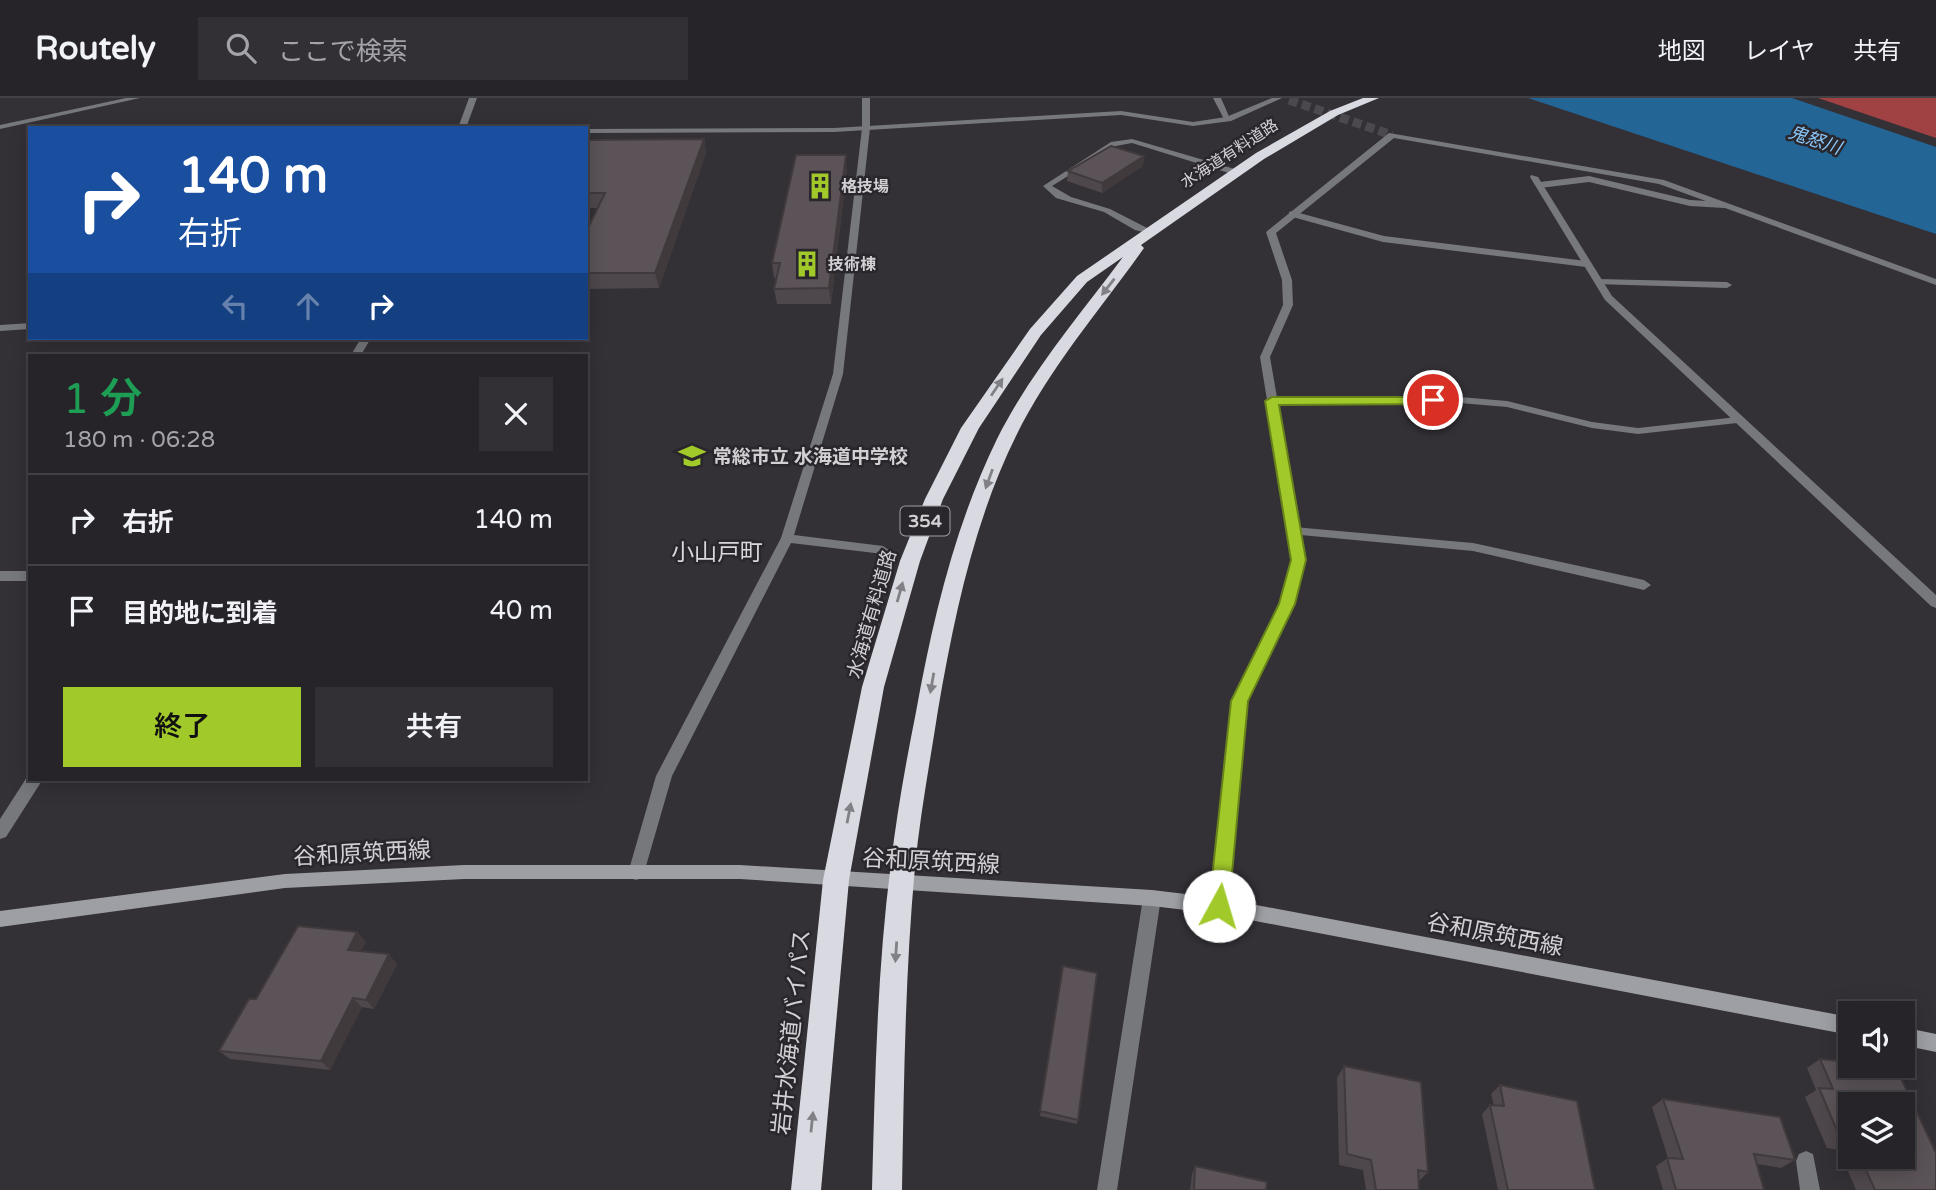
<!DOCTYPE html>
<html lang="ja">
<head>
<meta charset="utf-8">
<style>
	body { margin:0; font-family:"Varela Round","Noto Sans JP",sans-serif; background:#323034; color:#f1f3f6; height:100vh; display:flex; flex-direction:column; font-size:26px; white-space:nowrap }
	* { box-sizing:border-box; margin:0 }
	p { font-size:23px; color:#a4a4a8 }
	.icon { flex:none; width:38px; height:38px; fill:none; stroke:currentColor; stroke-width:2; stroke-linecap:round; stroke-linejoin:round }
	.map { position:relative; flex:1; overflow:hidden }
	.drawer { position:absolute; left:28px; top:256px; width:560px; height:427px; display:flex; flex-direction:column; background:#262428; border-radius:0px; box-shadow:0 4px 18px #0003,0 0 0 2px #424145 }
	.drawer>* { flex:none }
	.hud { position:absolute; left:28px; top:28px; width:560px; height:214px; border-radius:0px; box-shadow:0 4px 18px #0003,0 0 0 2px #424145; background:#1a4fa0; color:#fff; overflow:hidden }
	.controls { position:absolute; left:1838px; top:903px; display:grid; gap:14px }
	.controls a { display:grid; place-items:center; width:77px; height:77px; border-radius:0px; background:#262428; box-shadow:0 4px 18px #0003,0 0 0 2px #424145; font-size:35px }
	.pin { position:absolute; display:grid; place-items:center; width:60px; height:60px; color:#fff; margin:-30px; border:4px solid #fff; border-radius:50%; box-shadow:0 2px 7px #0007 }
	.me { position:absolute; width:77px; margin:-38px; rotate:6deg; stroke-linejoin:round; filter:drop-shadow(0 0 5px #0008) }
	.turn { display:flex; align-items:center; gap:24px; height:147px; padding:0 35px; font-size:32px }
	.turn .icon { width:91px; height:91px; stroke-width:2.5 }
	.turn b { display:block; font-size:49px; line-height:60px }
	.lanes { display:flex; align-items:center; height:66px; padding:0 35px; background:#0003; justify-content:center; gap:35px; direction:ltr }
	.lanes .off { opacity:.35 }
	.round { display:grid; place-items:center; flex:none; width:74px; height:74px; border-radius:0px; background:#323034 }
	.head { display:flex; align-items:center; justify-content:space-between; height:119px; padding:0 35px }
	h1 { font-size:42px; font-weight:600; line-height:52px; color:#1e9e55 }
	.action { display:flex; gap:14px; margin-top:auto; padding:14px 35px }
	.action a { flex:1; height:80px; border-radius:0px; background:#a1c92a; color:#111; font-size:28px; font-weight:600; line-height:80px; text-align:center }
	.action a+a { background:#323034; color:#f1f3f6 }
	ul { padding:0; list-style:none }
	li { display:flex; align-items:center; gap:21px; height:91px; padding:0 35px; border-top:2px solid #424145 }
	li div { flex:1 }
	li b { display:block; font-size:26px }
	li em { font-style:normal }
	header { display:flex; align-items:center; gap:42px; box-sizing:border-box; height:98px; padding:0 35px; background:#262428; border-bottom:2px solid #424145 }
	header strong { font-size:33px }
	nav { display:flex; gap:38px; margin-inline-start:auto; font-size:24px }
	.search { width:490px; height:63px; background:#323034; display:flex; align-items:center; gap:18px; box-sizing:border-box; padding:0 24px; border-radius:0px; color:#a4a4a8; font-size:26px }
	.map>svg:first-child { display:block }
	.forest { fill:#a04144 }
	.water { fill:#236595 }
	.lines { fill:none; stroke-linecap:round; stroke-linejoin:round }
	.street-tunnel { stroke:#4b484e; stroke-width:9; stroke-dasharray:9 4.5; stroke-linecap:butt }
	.lane { fill:#77787b; fill-rule:evenodd }
	.street { fill:#77787b; fill-rule:evenodd }
	.secondary { fill:#9e9fa4; fill-rule:evenodd }
	.highway { fill:#d8d9e1; fill-rule:evenodd }
	.wall { fill:#4e474b; fill-rule:evenodd }
	.shaded-wall { fill:#403a3d }
	.building { fill:#5b5357; stroke:#403a3d; stroke-width:2 }
	.oneway { fill:#808086 }
	.route { fill:#a1c92a; stroke:#69831b; stroke-width:2 }
	.labels { text-anchor:middle; stroke-width:5; stroke-linejoin:round; paint-order:stroke }
	.far-street-label { font-size:16px; fill:#d3d0d4; stroke:#29262c }
	.far-poi-label { font-size:16px; font-weight:bold; fill:#d3d0d4; stroke:#29262c; text-anchor:start }
	.far-water-label { font-size:18px; font-style:italic; fill:#8ac6f7; stroke:#29262c }
	.shield { fill:#29262c; stroke:#a09da2; stroke-width:2 }
	.shield-label { font-size:18px; font-weight:bold; fill:#d3d0d4 }
	.poi-label { font-size:19px; font-weight:bold; fill:#d3d0d4; stroke:#29262c; text-anchor:start }
	.street-label { font-size:19px; fill:#d3d0d4; stroke:#29262c }
	.quarter-label { font-size:23px; fill:#dad6dd; stroke:#29262c }
	.near-street-label { font-size:23px; fill:#d3d0d4; stroke:#29262c }
</style>
</head>
<body>
<header>
<strong>Routely</strong>
<div class="search"><svg class="icon" aria-label="search" viewBox="0 0 24 24"><circle cx="10" cy="10" r="6"/><path d="M15 15l6 6"/></svg>ここで検索</div>
<nav><a>地図</a><a>レイヤ</a><a>共有</a></nav>
</header>
<div class="map">
<svg width="1936" height="1092" viewBox="0 0 1936 1092">
	<rect width="100%" height="100%" fill="#333036"/>
	<path class="forest" d="M1818,0h118v40z"/>
	<path class="water" d="M1528,0h264l144,49v87z"/>
	<g class="lines">
		<path class="street-tunnel" d="M1289,2l103,35"/>
		<path class="lane" d="M862,0h8v30l-27,246 -49,161 89,11 6,4 -6,4 -92,-11 -119,233 -28,97 -2,5 -6,2 -6,-2 -2,-5 28,-97 125,-238 52,-164 29,-246z
			M1213,0h8l10,23h-6z
			M1132,41l106,31 1,2 -7,2 -100,-31 -16,3 -64,40 19,11 39,12 41,21v4l-16,-4 -31,-18 -48,-14 -13,-12 68,-44z
			M1589,78l101,24 34,2 4,3 -4,3 -34,-2 -101,-24 -49,6 -4,-3 4,-3z
			M1292,113l92,25 202,25 5,3 -5,3 -203,-25 -94,-26v-4z
			M1598,181l129,3 5,3 -5,3 -132,-4v-4z
			M30,225v6l-30,2v-6z
			M1460,299l47,4 85,21 46,6 99,-11 6,3 -6,3 -99,11 -46,-6 -85,-21 -47,-4 -188,1 -6,-3 6,-3z
			M1294,429l179,16 171,37 7,5 -7,5 -171,-39 -183,-17 -2,-3z
			M1806,1053l7,3 7,36h-20l-4,-29 3,-7z"/>
		<path class="street" d="M126,0h14l-140,31v-4z
			M469,0h8l-11,30h-8z
			M1272,0h10l-51,23 -38,5 -72,-11 -287,17 -248,1v-4l248,-1 287,-17 72,11 33,-5z
			M1389,35l275,47 272,99v6l-277,-101 -265,-46 -118,95 16,47 1,25 -23,52 35,203 -11,44 -48,97 -18,205 -3,5 -6,3 -6,-3 -3,-5 22,-205 48,-97 13,-44 -33,-203 23,-52 -1,-25 -16,-48z
			M1531,77l7,2 74,119 324,299v13l-5,-2 -326,-306 -75,-123z
			M361,240h10l-10,17h-10z
			M0,473h30v10h-30z
			M29,676l1,5h13l-37,58 -6,2v-20z
			M1152,792l6,3 3,5 -44,292h-20l46,-292 3,-5z"/>
		<path class="secondary" d="M464,767h276l412,25 67,8 631,119v18l-631,-121 -67,-8 -412,-27h-276l-179,9 -285,39v-16l285,-37z
			M1902,929l34,7v18l-34,-7z"/>
		<path class="highway" d="M1363,0h16l-41,17 -74,44 -123,86 3,3c-44,62 -94,119 -128,188 -42,85 -62,181 -78,274 -8,52 -18,105 -23,157 -10,108 -11,215 -13,323h-30c3,-109 5,-219 19,-327 6,-51 15,-101 25,-151 17,-94 39,-187 81,-273 33,-66 82,-123 126,-182l-36,25 -46,53 -62,93 -36,71 -23,62 -36,126 -35,193 -28,310h-30l32,-310 39,-193 38,-126 25,-62 36,-71 69,-99 47,-53 179,-123 74,-42z"/>
	</g>
	<path class="wall" d="M704,41l2,14 -47,135 -73,1v-57l12,-24h-12v-68z
		M1144,58l-1,10 -41,27 -35,-12 1,-10z
		M847,71l-16,135h-54l-3,-15 3,-11h-3l-2,-15z
		M357,834l9,10 -6,9 37,13 -23,45 -12,-2 -32,63 -100,-11 -11,-8 37,-52z
		M1063,868l34,7 -20,151 -37,-8z
		M1820,961l116,131h-80l-17,-40 -12,-2 -22,-51 11,-7 -9,-22zM1850,1006l52,53h-52z
		M1344,968l84,106 -9,9v9h-53l-3,-20 -24,-5 -2,-87z
		M1500,987l95,105h-97l-16,-76 8,-9 4,1 -3,-12z
		M1663,1001l132,61 -14,8 -24,-4 7,26h-101l-7,-24 12,-8 -16,-51z
		M1195,1068l71,24h-76l2,-16z"/>
	<path class="shaded-wall" d="M704,41l2,14 -47,135 -4,-15z
		M846,57l1,14 -16,135 -2,-16z
		M1144,58l-1,10 -41,27v-10z
		M357,834l9,10 -10,18 -8,-10z
		M389,856l8,10 -23,45 -8,-9z
		M353,900l9,9 -32,63 -9,-9z"/>
	<path class="building" d="M704,41l-49,134h-69v-41l19,-39h-19v-53z
		M1111,48l33,10 -42,27 -34,-12z
		M796,57h50l-17,133 -55,1 6,-26h-8z
		M298,828l59,6 -9,18 41,4 -23,46 -13,-2 -32,63 -102,-10 30,-52h7z
		M1063,868l34,7 -19,147 -38,-9z
		M1820,961l30,3v4h32l4,8 14,2 36,77v37h-61l-15,-33h42v-53h-52v37l-9,-1 -22,-52 14,1z
		M1344,968l77,16 7,90 -10,-2 1,20h-43l-5,-30 -24,-6z
		M1500,987l77,16 18,89h-87l-18,-85 14,1z
		M1663,1001l117,18 15,43 -41,-6 10,36h-88l-9,-32 16,1z
		M1195,1068l72,16 -1,8h-72z"/>
	<defs><path id="oneway-solid" d="M-6-.8H1V-3.2L6.5 0L1 3.2V.8H-6Z" transform="scale(1.75)"/></defs>
	<g class="oneway">
		<use href="#oneway-solid" transform="translate(1108 189) rotate(128)"/>
		<use href="#oneway-solid" transform="translate(997 289) rotate(-56)"/>
		<use href="#oneway-solid" transform="translate(989 381) rotate(110)"/>
		<use href="#oneway-solid" transform="translate(900 494) rotate(-74)"/>
		<use href="#oneway-solid" transform="translate(932 585) rotate(100)"/>
		<use href="#oneway-solid" transform="translate(849 715) rotate(-79)"/>
		<use href="#oneway-solid" transform="translate(896 854) rotate(94)"/>
		<use href="#oneway-solid" transform="translate(812 1024) rotate(-84)"/>
	</g>
	<path class="route" d="M1272,299h161l6,3 -6,4 -154,1 27,155 -11,44 -47,97 -19,205 -3,7 -7,2 -7,-2 -3,-7 22,-205 48,-97 12,-44 -26,-159z"/>
	<defs>
		<g id="building-bare" transform="scale(2.1)"><path d="M-4-6H4V6H1V3H-1V6H-4ZM-2.5-4.3h1.7v1.8h-1.7ZM.8-4.3h1.7v1.8H.8ZM-2.5-1h1.7V.8h-1.7ZM.8-1h1.7V.8H.8Z" fill="#a1c92a" stroke="#29262c" stroke-width="2.5" paint-order="stroke"/></g>
		<g id="school-bare" transform="scale(2.1)"><path d="M0-5L7-2L0 1L-7-2ZM-4 1L0 2.5L4 1V4Q0 6-4 4Z" fill="#a1c92a" stroke="#29262c" stroke-width="2.5" paint-order="stroke"/></g>
	</defs>
	<g fill-rule="evenodd">
		<use href="#building-bare" x="820" y="88"/>
		<use href="#building-bare" x="807" y="166"/>
		<use href="#school-bare" x="692" y="358"/>
	</g>
	<g class="labels">
		<g class="far-street-label">
			<text transform="translate(1229 55) rotate(-33)" y="6">水海道有料道路</text>
		</g>
		<g class="far-poi-label">
			<text x="841" y="94">格技場</text>
			<text x="828" y="172">技術棟</text>
		</g>
		<g class="far-water-label">
			<text transform="translate(1815 42) rotate(19)" y="6">鬼怒川</text>
		</g>
		<rect class="shield" x="900.5" y="408.5" width="49" height="29" rx="5"/>
		<g class="shield-label">
			<text x="925" y="429">354</text>
		</g>
		<g class="poi-label">
			<text x="713" y="365">常総市立 水海道中学校</text>
		</g>
		<g class="street-label">
			<text transform="translate(871 516) rotate(-74)" y="7">水海道有料道路</text>
		</g>
		<g class="quarter-label">
			<text x="717" y="462">小山戸町</text>
		</g>
		<g class="near-street-label">
			<text transform="translate(362 755) rotate(-3)" y="8">谷和原筑西線</text>
			<text transform="translate(931 763) rotate(3)" y="8">谷和原筑西線</text>
			<text transform="translate(1495 836) rotate(11)" y="8">谷和原筑西線</text>
			<text transform="translate(791 934) rotate(-84)" y="8">岩井水海道バイパス</text>
		</g>
	</g>
</svg>
<div class="controls">
<a><svg class="icon" aria-label="sound" viewBox="0 0 24 24"><path d="M4 9h4l5-4v14l-5-4H4zM17 9q2 3 0 6"/></svg></a>
<a><svg class="icon" aria-label="layers" viewBox="0 0 24 24"><path d="M12 4l9 5-9 5-9-5zM3 14l9 5 9-5"/></svg></a>
</div>
<div class="pin" style="left:1433px;top:302px;background:#d93025"><svg class="icon" aria-label="arrive" viewBox="0 0 24 24"><path d="M6 21V4h12l-3 4 3 4H6"/></svg></div>
<svg class="me" style="left:1219px;top:808px" viewBox="-20 -20 40 40"><circle r="19" fill="#fff"/><path d="M0-13L10 11 0 6-10 11z" fill="#a1c92a"/></svg>
<div class="hud">
<div class="turn"><svg class="icon" aria-label="right" viewBox="0 0 24 24"><path d="M7 20v-9h11M14 6l5 5-5 5"/></svg><div><b>140 m</b>右折</div></div>
<div class="lanes"><svg class="icon off" aria-label="left" viewBox="0 0 24 24"><path d="M17 20v-9H6M10 6l-5 5 5 5"/></svg><svg class="icon off" aria-label="ahead" viewBox="0 0 24 24"><path d="M12 20V5M6 11l6-6 6 6"/></svg><svg class="icon" aria-label="right" viewBox="0 0 24 24"><path d="M7 20v-9h11M14 6l5 5-5 5"/></svg></div>
</div>
<section class="drawer">
<div class="head"><div><h1>1 分</h1><p>180 m · 06:28</p></div><a class="round"><svg class="icon" aria-label="close" viewBox="0 0 24 24"><path d="M6 6l12 12M18 6L6 18"/></svg></a></div>
<ul>
<li><svg class="icon" aria-label="right" viewBox="0 0 24 24"><path d="M7 20v-9h11M14 6l5 5-5 5"/></svg><div><b>右折</b></div><em>140 m</em></li>
<li><svg class="icon" aria-label="arrive" viewBox="0 0 24 24"><path d="M6 21V4h12l-3 4 3 4H6"/></svg><div><b>目的地に到着</b></div><em>40 m</em></li>
</ul>
<div class="action"><a>終了</a><a>共有</a></div>
</section>
</div>
</body>
</html>
